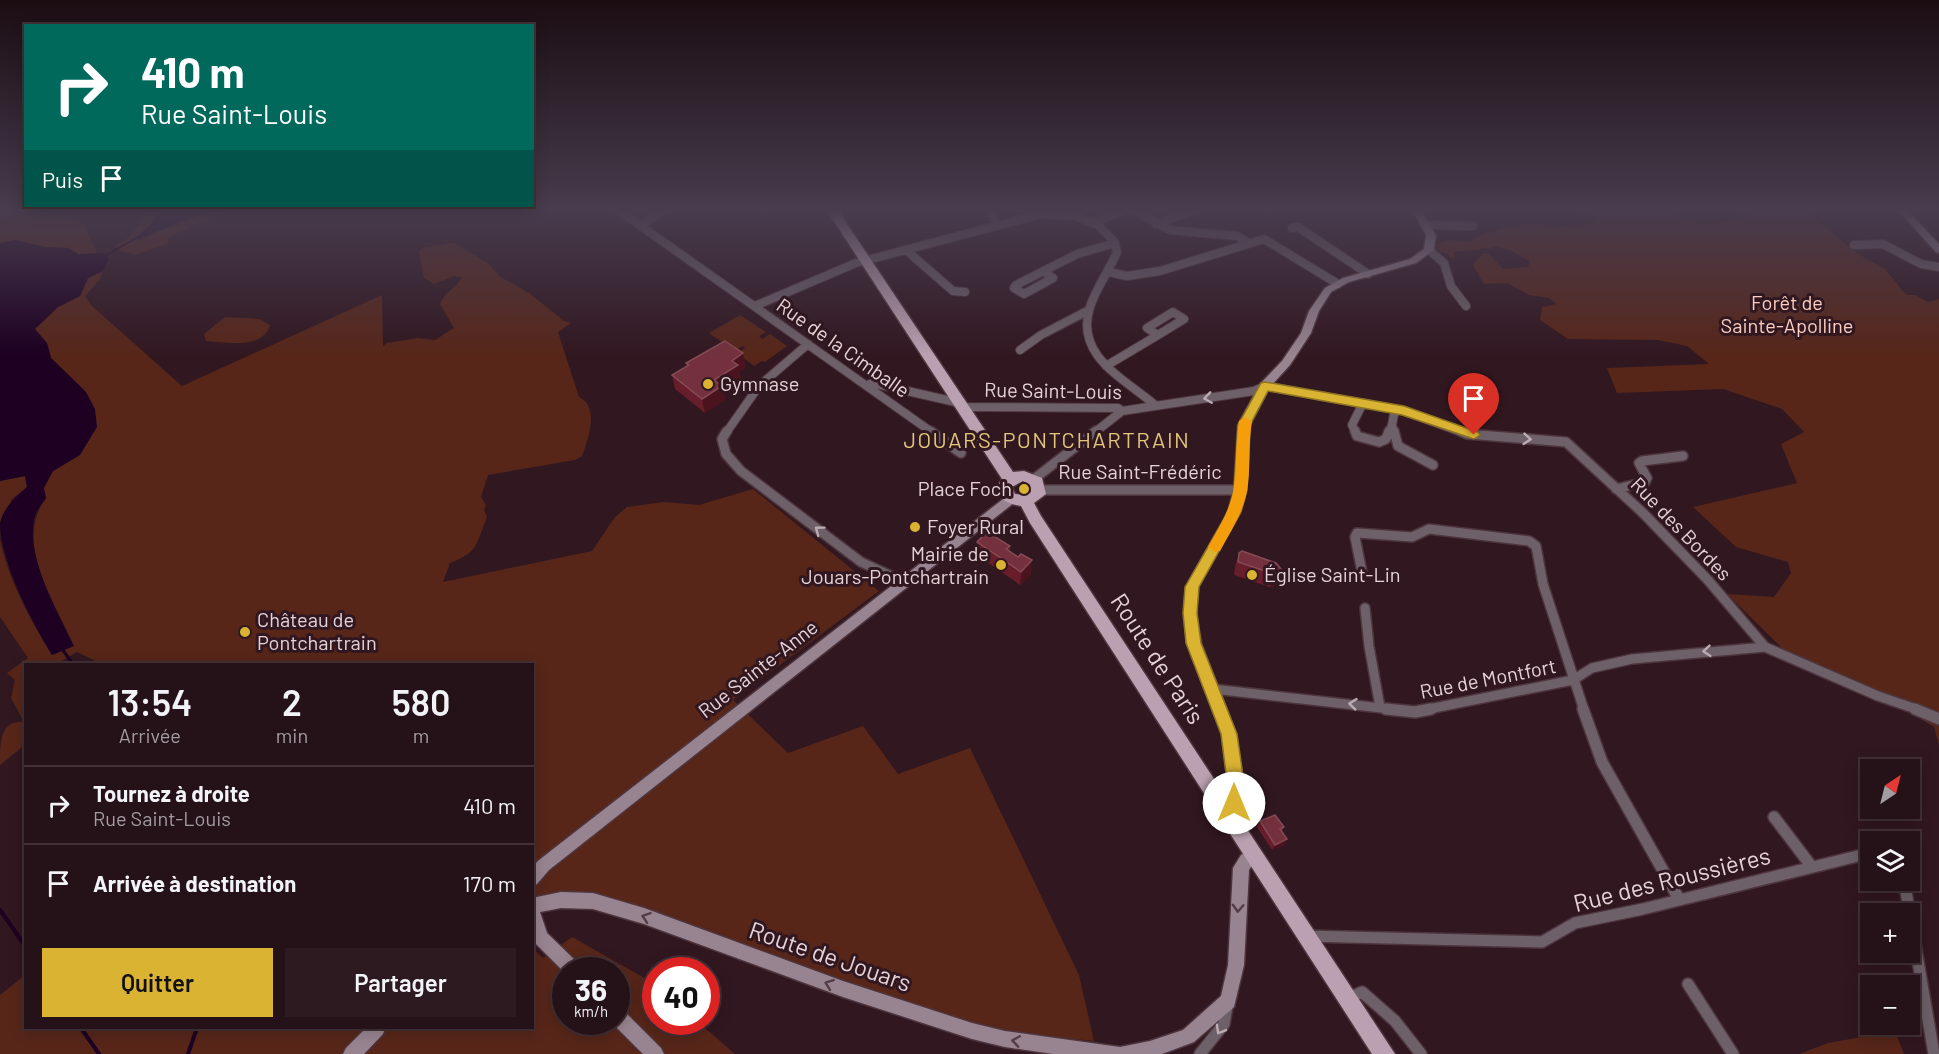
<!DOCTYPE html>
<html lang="fr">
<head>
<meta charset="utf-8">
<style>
	body { margin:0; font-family:Barlow,sans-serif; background:#2d1a21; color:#f1f3f6; height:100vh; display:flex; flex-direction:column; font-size:22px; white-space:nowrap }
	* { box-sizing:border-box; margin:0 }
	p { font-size:20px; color:#a39da2 }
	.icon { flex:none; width:33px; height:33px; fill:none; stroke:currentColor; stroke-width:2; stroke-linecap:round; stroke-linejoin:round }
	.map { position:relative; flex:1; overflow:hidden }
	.side { position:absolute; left:24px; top:663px; width:510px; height:366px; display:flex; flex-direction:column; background:#251118; border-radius:0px; box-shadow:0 3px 15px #0003,0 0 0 2px #423137 }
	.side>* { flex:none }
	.hud { position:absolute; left:24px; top:24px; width:510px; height:183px; border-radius:0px; box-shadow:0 3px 15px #0003,0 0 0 2px #423137; background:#00695c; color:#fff; overflow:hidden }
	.needle { width:39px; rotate:35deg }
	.fabs { position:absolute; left:1860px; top:759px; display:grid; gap:12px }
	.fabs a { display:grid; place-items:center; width:60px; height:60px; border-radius:0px; background:#251118; box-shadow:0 3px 15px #0003,0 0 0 2px #423137; font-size:30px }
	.speed { position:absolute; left:552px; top:957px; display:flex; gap:12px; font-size:30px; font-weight:700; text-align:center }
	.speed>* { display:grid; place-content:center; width:78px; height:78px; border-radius:50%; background:#251118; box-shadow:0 3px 15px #0003,0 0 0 2px #423137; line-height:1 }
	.speed small { font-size:15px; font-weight:400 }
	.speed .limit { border:9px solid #d22; background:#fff; color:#111 }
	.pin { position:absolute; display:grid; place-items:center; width:51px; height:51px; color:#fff; margin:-62px -26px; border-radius:50% 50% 50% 0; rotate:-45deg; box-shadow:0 0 6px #0007 }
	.pin .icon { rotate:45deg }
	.me { position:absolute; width:66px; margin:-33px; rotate:0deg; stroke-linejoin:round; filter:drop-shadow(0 0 4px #0008) }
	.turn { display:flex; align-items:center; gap:21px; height:126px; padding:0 18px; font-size:27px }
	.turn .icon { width:78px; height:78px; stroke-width:2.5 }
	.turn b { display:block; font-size:42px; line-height:51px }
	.then { display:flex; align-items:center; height:57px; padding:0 18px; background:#0003; gap:12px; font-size:22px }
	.eta { display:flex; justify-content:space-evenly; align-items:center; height:102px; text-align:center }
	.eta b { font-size:36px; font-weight:600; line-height:42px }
	.button { display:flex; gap:12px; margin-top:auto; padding:12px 18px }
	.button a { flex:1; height:69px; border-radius:0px; background:#dab333; color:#111; font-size:24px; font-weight:600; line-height:69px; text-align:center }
	.button a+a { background:#2d1a21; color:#f1f3f6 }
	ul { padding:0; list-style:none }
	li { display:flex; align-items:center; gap:18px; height:78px; padding:0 18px; border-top:2px solid #423137 }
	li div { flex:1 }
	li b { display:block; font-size:22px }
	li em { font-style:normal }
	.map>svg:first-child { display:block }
	.green { fill:#572619; fill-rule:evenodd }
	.water { fill:#1d0022 }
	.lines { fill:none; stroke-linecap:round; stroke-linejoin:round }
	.stream-far2 { stroke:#1d0022; stroke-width:2 }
	.stream-far1 { stroke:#1d0022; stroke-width:3 }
	.stream { stroke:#1d0022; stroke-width:4 }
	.street-far2-casing { stroke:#4e353d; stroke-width:10 }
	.street-far1-casing { stroke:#4e353d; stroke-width:12 }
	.street-casing { stroke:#4e353d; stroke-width:14 }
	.secondary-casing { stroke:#4e353d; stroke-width:3 }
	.primary-casing { stroke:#4e353d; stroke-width:3 }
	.street-far2 { stroke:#6d6068; stroke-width:8 }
	.street-far1 { stroke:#6d6068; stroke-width:9 }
	.street { stroke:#6d6068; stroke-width:11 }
	.secondary { fill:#988490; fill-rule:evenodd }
	.primary { fill:#baa0b0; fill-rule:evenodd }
	.wall { fill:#671e2a }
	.shaded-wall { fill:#4b131e }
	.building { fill:#74313d; stroke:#864a55; stroke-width:1.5 }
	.oneway { stroke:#bcabb1 }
	.oneway2 { stroke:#553d47 }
	.route { fill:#dab333; stroke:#8e7421; stroke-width:1.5 }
	.slow { fill:#f59e0b }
	.poi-dot { fill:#dab333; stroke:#311720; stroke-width:2 }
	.labels { text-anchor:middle; stroke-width:6; stroke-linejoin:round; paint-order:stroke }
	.park-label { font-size:20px; fill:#fbcdc1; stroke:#311720 }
	.street-label { font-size:20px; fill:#e6d3d8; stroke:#311720 }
	.poi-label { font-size:20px; fill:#e6d3d8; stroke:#311720; text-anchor:start }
	.quarter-label { font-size:22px; letter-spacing:1.5px; fill:#e1c77b; stroke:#311720 }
	.near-street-label { font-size:24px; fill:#e6d3d8; stroke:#311720 }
</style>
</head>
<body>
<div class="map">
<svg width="1939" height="1054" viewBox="0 0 1939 1054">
	<rect width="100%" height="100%" fill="#311720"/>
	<path class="green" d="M0,209h51l-10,4 27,4 15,7 13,26v5l-18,-1 -10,-6 -23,-1 -29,-7 -16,3z
		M149,209h13l-12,16 -16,13 6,2c27,-13 64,-31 94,-31l-59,25 -6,3 -2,7 -33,11 -2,-2 -12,-2 -5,-5 15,-9z
		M1578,209h91c25,21 51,15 79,7l-9,-7h65l54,45 27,15 21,26h9l13,7 11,-3v446l-5,-18 -78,-47 -73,-31 -56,-55 47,3 17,-24 -3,-11 -52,-15 -43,-40 104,-24 -16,-39 23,-12 -22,-23 -59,-20 -106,4 -10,-25 102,-4 -22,-18 -29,-6 -90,-1 -28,-19 2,-13 14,-3 -7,-6 -20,-3 -22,-12 -23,1 -11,-19 11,-12 5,1 14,15 25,-2 2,-6 -21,-11 -15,-4 -3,2 -37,4 1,6h-4l-3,-4 -8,-2 -3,-8 10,-4 25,2 4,-5 44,-14 44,3 27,-2 6,-7 -17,-5z
		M454,243l35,21 10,12 30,17 35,28 7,2 -13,9 21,65c21,9 9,43 3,59l-7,4 -87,15 -7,22 5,8 -2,5 3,7c-11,27 -8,35 -37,46l-7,19 149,-31 23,-34 12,-10 37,-5 35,3 54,-16 126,102 -146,109 55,53 75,-27 35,48 72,-26 109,227 15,66 -93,-9 -231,-76 -199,-59 -27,-3 -11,12 -1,-242h-430l-25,-12 -19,11 1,1h-33l-1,76 -4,8 -21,17c0,-23 0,-45 24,-43l-13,-24 4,-18 -8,-7 21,-15 -28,-41v-77c11,46 28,75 52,115l21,-9c-19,-44 -60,-103 -27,-148l-3,-10 10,-17 27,-16 6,-63 -35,-34 -4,-15 -13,-14 24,-22 22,-11 8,-18 15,-7 -3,8 -15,17 7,10 90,80 200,-91 1,51 4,-3 31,-5 17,2 19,-12 -14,-24c5,-13 17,-16 22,-27l-8,-1 -20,8 -10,-6 -5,-27 6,-4z
		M740,315l26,17 -7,4 3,3 8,-5 17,12 -22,16 -3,-1 -8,5 -17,-13 8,-5 -2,-2 -8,5 -26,-18z
		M225,317l35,2 10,6c-7,25 -45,17 -64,16l-2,-7z
		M25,476l2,11 -15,12 -12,24v-42z
		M572,937l83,47 1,38h42l37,32h-735v-59l25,-20 1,53h506l1,-79 10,9zM566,970h50v52h-50z
		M1895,1031l9,23h-105l29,-11z"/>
	<path class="water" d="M162,209h55l-83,31 16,-15z
		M16,240l29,7 23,1 10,6 24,-1 7,5 -6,13 -15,7 -8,18 -22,11 -23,22 12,14 4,15 35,34 9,17 2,18 -17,28 -27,16 -9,17 2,10c-3,5 -8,10 -10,15 -14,39 22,98 38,133l-22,9c-19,-31 -52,-94 -52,-132 3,-15 16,-26 27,-36l-2,-11 -25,5v-238z"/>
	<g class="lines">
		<path class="stream-far2" d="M103,257l33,-19"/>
		<path class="stream-far1" d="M62,649l11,15"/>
		<path class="stream" d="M0,910l26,37
			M81,1028l18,26
			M188,1054l9,-26"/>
		<g class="street-far2-casing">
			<path id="street-far2" d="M617,209l316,224
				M990,209l7,16
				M1132,209l38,21 67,6 12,7
				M1094,222l34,-13
				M1156,224l40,-15
				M642,225l22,-16
				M1427,225l46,1
				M1292,228l6,-1 70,47
				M1854,245l29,-1 38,20 18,3
				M906,250l47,41 12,1
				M1429,250l15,13 7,23 15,20
				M1043,271l10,7 -29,16 -10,-6 2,-3 61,-31 38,-11
				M1109,272l18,4 33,-5 104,-32 74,45
				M755,306l101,-43 185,-49 35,2 22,9 16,16 3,11c-8,19 -21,36 -27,55 -16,49 35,72 65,98
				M1173,312l11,7 -26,16 -11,-7z
				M1020,350l21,-15 48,-25
				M1106,366l52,-31
				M868,385l4,-2 88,20
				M963,407l155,1 4,3 132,-20 11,-5 139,25 60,22
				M726,433l33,-47 49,-42
				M1094,433l28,-22
				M1356,433l-4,-8 11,-22
				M1389,433l3,-8
				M1394,433l-2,-8 3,-16"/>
		</g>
		<g class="street-far1-casing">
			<path id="street-far1" d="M727,431l-5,8 4,15 15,17 120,91 43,20
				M930,431l31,22
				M1355,431l2,5 22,6 7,-3 3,-8
				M1394,431l4,15 35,19
				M1460,431l7,3 99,8 77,71 64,66 58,68
				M1034,479l62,-48
				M1616,489l29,-7 2,-4 -8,-15 3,-2 41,-5
				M1040,490h200
				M1362,572l-7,-35 2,-4 55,4 17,-8 100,12 7,5 7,38 41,126
				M1365,608l4,38 11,61
				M1213,689l186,21
				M1424,710l149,-30 19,-12 40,-9 133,-12 113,49 41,14"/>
		</g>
		<g class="street-casing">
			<path id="street" d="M1386,709l29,3 16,-3
				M1583,709l19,53 77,137
				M1915,709l24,10
				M1774,817l38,50
				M1904,880l30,174
				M1306,936l236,6 33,-19 68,-14 227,-56
				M1688,984l45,70
				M1347,999l15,-7 33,29 26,33
				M1200,1054l24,-30 4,-23"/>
		</g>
		<g class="secondary-casing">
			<path id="secondary" d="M1412,209h8l16,26 -2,15 -18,13 -67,19 -18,10 -12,19 -8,22 -21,32 -21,23 -19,37 -4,65 -6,22 -42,75 -2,26 5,30 35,91 7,60 -4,14 -16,7 -5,-2 -2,-5 2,-5 10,-4 1,-5 -7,-60 -35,-91 -3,-30 2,-26 42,-75 6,-22 4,-65 23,-42 21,-22 19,-28 8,-22 16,-23 18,-10 67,-19 14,-10 2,-14z
				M1897,209h9l33,35v9l-3,-1z
				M1011,495l4,1 2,3 -2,3 -466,368 -12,14 -5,2v-19l7,-7 468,-364z
				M1253,849l5,2 3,5c-3,6 -9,8 -12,14l-5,95 -10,42 -40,35 -32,12h-109l-48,-7 -33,-8 -129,-42 -199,-73 -51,-15 -32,-1 -21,4 7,21 32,31 2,6h-15v4l-30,-30 -4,-1v-45l29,-6 32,1 51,15 199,73 129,42 33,8 115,16 30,-6 33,-11 38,-34 7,-31 5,-97 8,-13z
				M616,1007l6,2 39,39 3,6h-21l-32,-32h5z
				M366,1028h19l-2,6 -19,20h-21l3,-6z"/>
		</g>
		<g class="primary-casing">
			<path id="primary" d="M826,209h11l176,263 11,-1 18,7 4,16 -12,9 7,13 354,538h-23l-342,-531 -9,-17c-13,-2 -23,-6 -23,-21l4,-6zM1023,481l7,4 1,7 -7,3 -9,-1 -3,-7z"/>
		</g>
		<use href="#street-far2" class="street-far2"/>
		<use href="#street-far1" class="street-far1"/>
		<use href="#street" class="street"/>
		<use href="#secondary" class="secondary"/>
		<use href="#primary" class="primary"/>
	</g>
	<path class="wall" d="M686,363l60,4 -7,5 2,7 -18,11 2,10 -20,13 -30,-24 -3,-14 15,-9z
		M977,542l33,4v5l21,23 -11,11 -43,-30z
		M1239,553l37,10 -1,23 -5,1 -36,-12 1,-8z
		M1260,821l24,6 -2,5 5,7 -3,6 -12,5 -15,-23z"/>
	<path class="shaded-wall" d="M743,353l3,14 -7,5 2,7 -18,11 2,10 -20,13 -3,-14 12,-19 18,-19z
		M1032,560l-1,14 -11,11 1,-13z
		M1281,569l-6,17 -5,1 4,-13z
		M1287,839l-3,6 -12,5 3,-5z"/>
	<path class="building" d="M725,341l18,12 -11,8 6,4 -24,15 8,6 -20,13 -30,-24 17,-10 -3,-2z
		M987,532l23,14 -4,3 12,8 3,-3 11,6 -11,12 -44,-30z
		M1242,551l34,12 5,6 -2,4 -5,1 -36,-12 1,-9z
		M1275,815l9,12 -4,2 7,10 -12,6 -15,-24z"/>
	<defs><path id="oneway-chevron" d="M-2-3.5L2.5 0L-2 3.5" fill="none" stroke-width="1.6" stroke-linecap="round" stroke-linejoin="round" transform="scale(1.5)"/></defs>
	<g class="oneway">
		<use href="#oneway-chevron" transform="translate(1208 398) rotate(172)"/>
		<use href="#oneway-chevron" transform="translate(1527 439) rotate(5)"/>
		<use href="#oneway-chevron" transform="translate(819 530) rotate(-143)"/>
		<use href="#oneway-chevron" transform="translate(1707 651) rotate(175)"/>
		<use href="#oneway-chevron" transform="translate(1353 704) rotate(-174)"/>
		<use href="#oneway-chevron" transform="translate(1220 1030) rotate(120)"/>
	</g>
	<g class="oneway2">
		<use href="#oneway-chevron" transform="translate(1238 908) rotate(93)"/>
		<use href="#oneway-chevron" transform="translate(646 917) rotate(-161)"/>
		<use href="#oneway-chevron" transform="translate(829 984) rotate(-160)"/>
		<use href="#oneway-chevron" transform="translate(1016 1041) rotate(-171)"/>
	</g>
	<linearGradient id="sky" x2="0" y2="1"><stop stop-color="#1b0d12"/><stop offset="0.59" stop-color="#483c4e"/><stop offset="1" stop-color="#483c4e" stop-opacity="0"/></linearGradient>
	<rect width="1939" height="356" fill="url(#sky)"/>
	<path class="route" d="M1265,382l139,24 74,26 2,3 -6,4 -72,-24 -134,-24 -18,34 -3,65 -6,22 -42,75 -2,26 4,30 36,91 8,55 -5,20 -6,2 -6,-2 -2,-6 2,-14 -7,-55 -35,-91 -3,-30 2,-26 43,-75 6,-22 4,-65 23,-42z"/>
	<path class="slow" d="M1245,417l7,4c-4,24 -1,48 -5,70 -4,22 -17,41 -27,60l-5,1 -7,-5c10,-18 21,-35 25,-55 4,-22 2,-47 6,-71z"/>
	<g class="poi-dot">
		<circle cx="708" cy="384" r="6"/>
		<circle cx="1024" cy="489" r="6"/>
		<circle cx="915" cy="527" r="6"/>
		<circle cx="1001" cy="565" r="6"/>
		<circle cx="1252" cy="575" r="6"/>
		<circle cx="245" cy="632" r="6"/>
	</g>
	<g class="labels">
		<g class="park-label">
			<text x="1787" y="310">Forêt de<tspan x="1787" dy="23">Sainte-Apolline</tspan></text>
		</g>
		<g class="street-label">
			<text transform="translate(843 348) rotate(35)" y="7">Rue de la Cimballe</text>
			<text transform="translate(1053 391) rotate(1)" y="7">Rue Saint-Louis</text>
			<text x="1140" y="479">Rue Saint-Frédéric</text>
			<text transform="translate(1681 529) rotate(46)" y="7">Rue des Bordes</text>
			<text transform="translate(758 669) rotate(-38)" y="7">Rue Sainte-Anne</text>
			<text transform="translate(1488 679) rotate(-11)" y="7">Rue de Montfort</text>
		</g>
		<g class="poi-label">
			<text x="720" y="391">Gymnase</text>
			<text x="1012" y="496" text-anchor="end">Place Foch</text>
			<text x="927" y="534">Foyer Rural</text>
			<text x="989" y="561" text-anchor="end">Mairie de<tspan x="989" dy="23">Jouars-Pontchartrain</tspan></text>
			<text x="1264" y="582">Église Saint-Lin</text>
			<text x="257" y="627">Château de<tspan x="257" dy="23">Pontchartrain</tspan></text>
		</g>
		<g class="quarter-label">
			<text x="1047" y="448">JOUARS-PONTCHARTRAIN</text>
		</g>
		<g class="near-street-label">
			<text transform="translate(1157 659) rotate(57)" y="8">Route de Paris</text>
			<text transform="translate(1672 880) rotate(-14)" y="8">Rue des Roussières</text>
			<text transform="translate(830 957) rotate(19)" y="8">Route de Jouars</text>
		</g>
	</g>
</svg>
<div class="fabs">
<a><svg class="needle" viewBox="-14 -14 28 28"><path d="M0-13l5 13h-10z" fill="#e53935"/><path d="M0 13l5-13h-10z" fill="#a39da2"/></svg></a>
<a><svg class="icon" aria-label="layers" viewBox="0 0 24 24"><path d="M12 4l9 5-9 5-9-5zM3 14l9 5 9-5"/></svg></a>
<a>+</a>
<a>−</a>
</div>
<div class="speed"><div>36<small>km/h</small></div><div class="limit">40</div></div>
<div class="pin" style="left:1474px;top:435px;background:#d93025"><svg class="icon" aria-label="arrive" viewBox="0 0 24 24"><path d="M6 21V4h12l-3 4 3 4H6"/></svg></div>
<svg class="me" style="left:1234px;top:803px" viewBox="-20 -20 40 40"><circle r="19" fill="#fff"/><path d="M0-13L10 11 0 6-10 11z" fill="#dab333"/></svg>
<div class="hud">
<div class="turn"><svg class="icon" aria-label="right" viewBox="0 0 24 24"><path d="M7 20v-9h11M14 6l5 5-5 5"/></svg><div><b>410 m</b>Rue Saint-Louis</div></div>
<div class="then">Puis<svg class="icon" aria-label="arrive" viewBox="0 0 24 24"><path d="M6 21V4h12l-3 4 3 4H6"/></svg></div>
</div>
<section class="side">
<div class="eta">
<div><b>13:54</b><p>Arrivée</p></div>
<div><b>2</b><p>min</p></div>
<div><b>580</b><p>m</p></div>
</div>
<ul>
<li><svg class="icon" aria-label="right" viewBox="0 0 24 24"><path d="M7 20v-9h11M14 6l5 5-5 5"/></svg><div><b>Tournez à droite</b><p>Rue Saint-Louis</p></div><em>410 m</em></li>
<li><svg class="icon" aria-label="arrive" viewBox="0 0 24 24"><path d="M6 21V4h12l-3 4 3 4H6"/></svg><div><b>Arrivée à destination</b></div><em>170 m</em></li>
</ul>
<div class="button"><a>Quitter</a><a>Partager</a></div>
</section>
</div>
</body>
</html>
